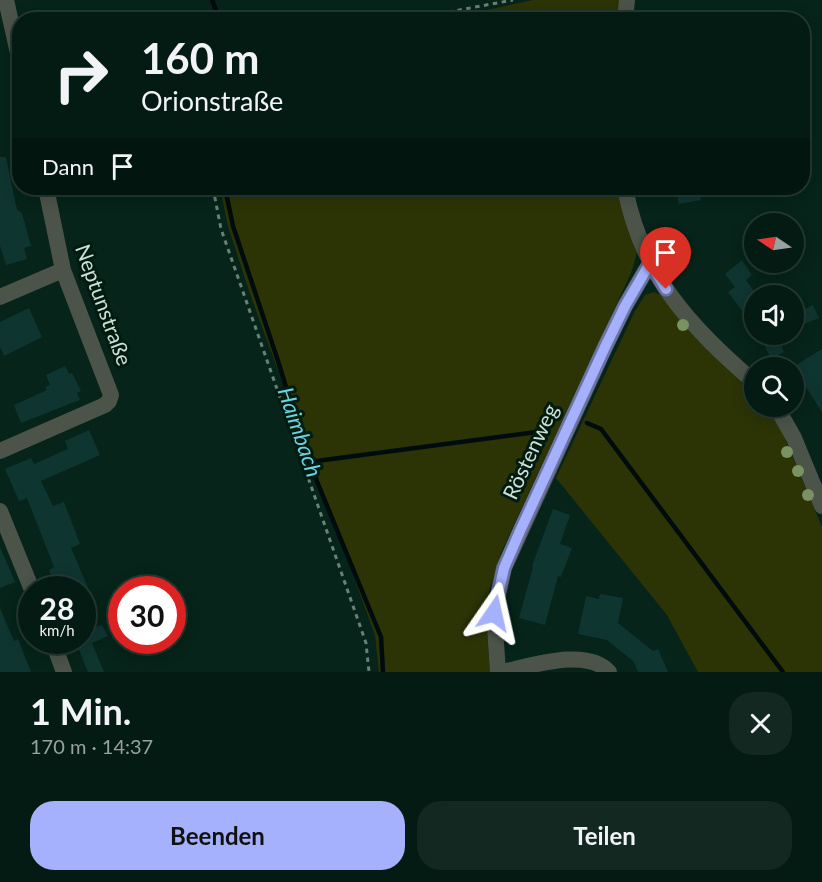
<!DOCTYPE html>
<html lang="de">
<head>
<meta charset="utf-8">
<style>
	body { margin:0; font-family:Lato,sans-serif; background:#122821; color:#f1f3f6; height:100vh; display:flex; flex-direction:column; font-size:22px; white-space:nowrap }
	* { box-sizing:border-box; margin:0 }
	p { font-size:20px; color:#97a1a0 }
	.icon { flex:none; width:33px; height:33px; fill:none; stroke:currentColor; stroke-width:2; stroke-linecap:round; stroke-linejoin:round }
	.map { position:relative; height:672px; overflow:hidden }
	.sheet { display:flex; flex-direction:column; background:#041b13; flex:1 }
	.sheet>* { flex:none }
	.banner { position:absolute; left:12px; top:12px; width:798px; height:183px; border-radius:24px; box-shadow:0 3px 15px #0003,0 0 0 2px #253933; background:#041b13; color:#f1f3f6; overflow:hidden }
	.needle { width:39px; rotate:283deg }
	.tools { position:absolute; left:744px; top:213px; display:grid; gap:12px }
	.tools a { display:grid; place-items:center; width:60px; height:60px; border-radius:50%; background:#041b13; box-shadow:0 3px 15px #0003,0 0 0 2px #253933; font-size:30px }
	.speed { position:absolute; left:18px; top:576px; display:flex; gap:12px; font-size:30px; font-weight:700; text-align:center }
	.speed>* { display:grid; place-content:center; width:78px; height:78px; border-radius:50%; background:#041b13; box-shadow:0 3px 15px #0003,0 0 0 2px #253933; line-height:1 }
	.speed small { font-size:15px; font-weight:400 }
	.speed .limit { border:9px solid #d22; background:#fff; color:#111 }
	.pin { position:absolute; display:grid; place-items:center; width:51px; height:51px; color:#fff; margin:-62px -26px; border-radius:50% 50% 50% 0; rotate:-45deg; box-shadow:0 0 6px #0007 }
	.pin .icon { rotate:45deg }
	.me { position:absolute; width:66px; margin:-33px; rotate:11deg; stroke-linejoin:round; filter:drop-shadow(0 0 4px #0008) }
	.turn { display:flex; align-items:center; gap:21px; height:126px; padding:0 30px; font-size:27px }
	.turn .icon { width:78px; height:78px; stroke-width:2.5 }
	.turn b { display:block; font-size:42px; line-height:51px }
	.then { display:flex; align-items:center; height:57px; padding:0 30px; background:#0003; gap:12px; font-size:22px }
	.round { display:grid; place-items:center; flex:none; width:63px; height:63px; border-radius:24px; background:#122821 }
	.head { display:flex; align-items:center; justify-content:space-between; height:102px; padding:0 30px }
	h1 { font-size:36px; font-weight:700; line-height:45px }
	.button { display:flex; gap:12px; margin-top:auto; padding:12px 30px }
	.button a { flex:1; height:69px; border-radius:24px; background:#a5b1fc; color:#111; font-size:24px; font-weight:700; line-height:69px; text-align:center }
	.button a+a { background:#122821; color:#f1f3f6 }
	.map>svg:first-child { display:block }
	.green { fill:#2c3406 }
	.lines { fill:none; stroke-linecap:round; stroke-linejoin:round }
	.stream { stroke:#000b0e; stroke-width:4.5 }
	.building { fill:#0f3531 }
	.path { stroke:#698177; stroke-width:3; stroke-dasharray:4.5 4.5; stroke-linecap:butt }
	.minor { stroke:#4c544a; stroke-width:16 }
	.tree { fill:#7a9163 }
	.route-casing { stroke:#6b73a4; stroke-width:15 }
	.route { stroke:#a5b1fc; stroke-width:10 }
	.labels { text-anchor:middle; stroke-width:6; stroke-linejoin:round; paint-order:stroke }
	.street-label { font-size:21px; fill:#cfe0d7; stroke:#001b10 }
	.water-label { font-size:22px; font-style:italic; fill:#6bd2e2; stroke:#001b10 }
</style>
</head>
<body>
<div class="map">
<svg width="822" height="672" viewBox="0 0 822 672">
	<rect width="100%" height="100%" fill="#062419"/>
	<path class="green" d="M533,0h88l-1,19 -194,1 37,-5z
		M220,188h400l17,65 -6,20 -130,280 -16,52 5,67h-111l-4,-37 -125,-341 -22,-68z
		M654,292l9,4 19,25 72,74v11l12,1 10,10 46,110v145h-124l-31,-57 -111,-137 79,-167 10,-16z"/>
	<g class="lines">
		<path class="stream" d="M212,0l8,20
			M225,188l8,38 45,135 31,101 72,175 2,35
			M587,423l14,6 182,243
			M309,462l228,-30"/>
	</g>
	<path class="building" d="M0,157h6l11,53 5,3 9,33 -7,2 3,11 -21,6 -6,-19z
		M676,188h23l2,12 -22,4z
		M742,260l10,15 -6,5 8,11v36l-26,-35 7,-5 -10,-13z
		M813,305l6,13 -17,7 -5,-12z
		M29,308l13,29 -38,19 -4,-9v-25z
		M778,338l6,14 -13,7 -7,-15z
		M822,349v63l-29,-45z
		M65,366l4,8 3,-1 9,18 -4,2 3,7 -59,23 -7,-18 33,-15 -2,-3 5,-2 -4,-10z
		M89,430l11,25 -59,26 12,25 11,-4 16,42 -9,4 18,42h-31l-9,-20 5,-3 -27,-69 -8,3 -14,-32 26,-11 3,6 34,-15 -3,-8z
		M553,509l17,6 -10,29 12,4 -11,29 -3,-1 -13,49 -26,-7 14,-51 -1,-1z
		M0,547l15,35 -15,6z
		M82,594l15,33 5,-2 6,11 -16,7 12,29h-16l-13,-32h7z
		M600,594l23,4 -5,25 35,28 5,-2 10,23h-30l-4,-10 -27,-22 -29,-6 8,-38 13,3z
		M0,608l14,33 4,-2 13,33h-31z"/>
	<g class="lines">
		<path class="path" d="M368,20l70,-6 75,-14
			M17,106h3
			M213,188l8,41 145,414 3,29"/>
		<path class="minor" d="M6,0l14,62
			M625,20l2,-20
			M625,188c17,88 64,137 129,194
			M0,297l63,-27
			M776,406l18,32 28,68
			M0,451l105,-46 4,-4 2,-6 -48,-125 -17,-82
			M0,511l32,79
			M52,640l12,32
			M498,672l-4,-59 10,-45 101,-221 20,-41 25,-43
			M502,672c29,-6 85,-25 107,0"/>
	</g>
	<g class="tree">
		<circle cx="683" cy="325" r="6"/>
		<circle cx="787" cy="452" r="6"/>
		<circle cx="798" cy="471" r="6"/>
		<circle cx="808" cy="495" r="6"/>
	</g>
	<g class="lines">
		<g class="route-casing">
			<path id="route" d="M494,613l10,-45 16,-37 85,-184 20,-41 25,-43 16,26"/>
		</g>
		<use href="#route" class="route"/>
	</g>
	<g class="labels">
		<g class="street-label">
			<text transform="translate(103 305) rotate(70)" y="7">Neptunstraße</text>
			<text transform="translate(531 452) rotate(-65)" y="7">Röstenweg</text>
		</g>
		<g class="water-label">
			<text transform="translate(300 432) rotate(71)" y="8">Haimbach</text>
		</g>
	</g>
</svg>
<div class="tools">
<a><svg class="needle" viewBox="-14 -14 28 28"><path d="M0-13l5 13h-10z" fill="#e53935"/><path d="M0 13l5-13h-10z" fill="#97a1a0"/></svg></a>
<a><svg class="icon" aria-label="sound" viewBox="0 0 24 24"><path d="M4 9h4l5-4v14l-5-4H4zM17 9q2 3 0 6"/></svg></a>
<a><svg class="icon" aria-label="search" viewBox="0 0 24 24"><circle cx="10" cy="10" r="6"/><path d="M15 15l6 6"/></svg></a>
</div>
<div class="speed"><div>28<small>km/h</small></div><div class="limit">30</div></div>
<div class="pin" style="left:666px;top:289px;background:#d93025"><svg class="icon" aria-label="arrive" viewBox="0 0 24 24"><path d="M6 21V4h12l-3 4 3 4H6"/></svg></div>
<svg class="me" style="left:494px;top:613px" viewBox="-20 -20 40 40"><path d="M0-17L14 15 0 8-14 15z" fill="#a5b1fc" stroke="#fff" stroke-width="4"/></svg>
<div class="banner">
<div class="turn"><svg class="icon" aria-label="right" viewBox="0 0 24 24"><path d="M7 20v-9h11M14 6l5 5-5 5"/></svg><div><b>160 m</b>Orionstraße</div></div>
<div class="then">Dann<svg class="icon" aria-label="arrive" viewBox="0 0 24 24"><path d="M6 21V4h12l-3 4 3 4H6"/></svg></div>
</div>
</div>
<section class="sheet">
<div class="head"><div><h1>1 Min.</h1><p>170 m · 14:37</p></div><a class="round"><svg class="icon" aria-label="close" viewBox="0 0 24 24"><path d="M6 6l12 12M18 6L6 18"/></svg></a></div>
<div class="button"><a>Beenden</a><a>Teilen</a></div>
</section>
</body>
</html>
